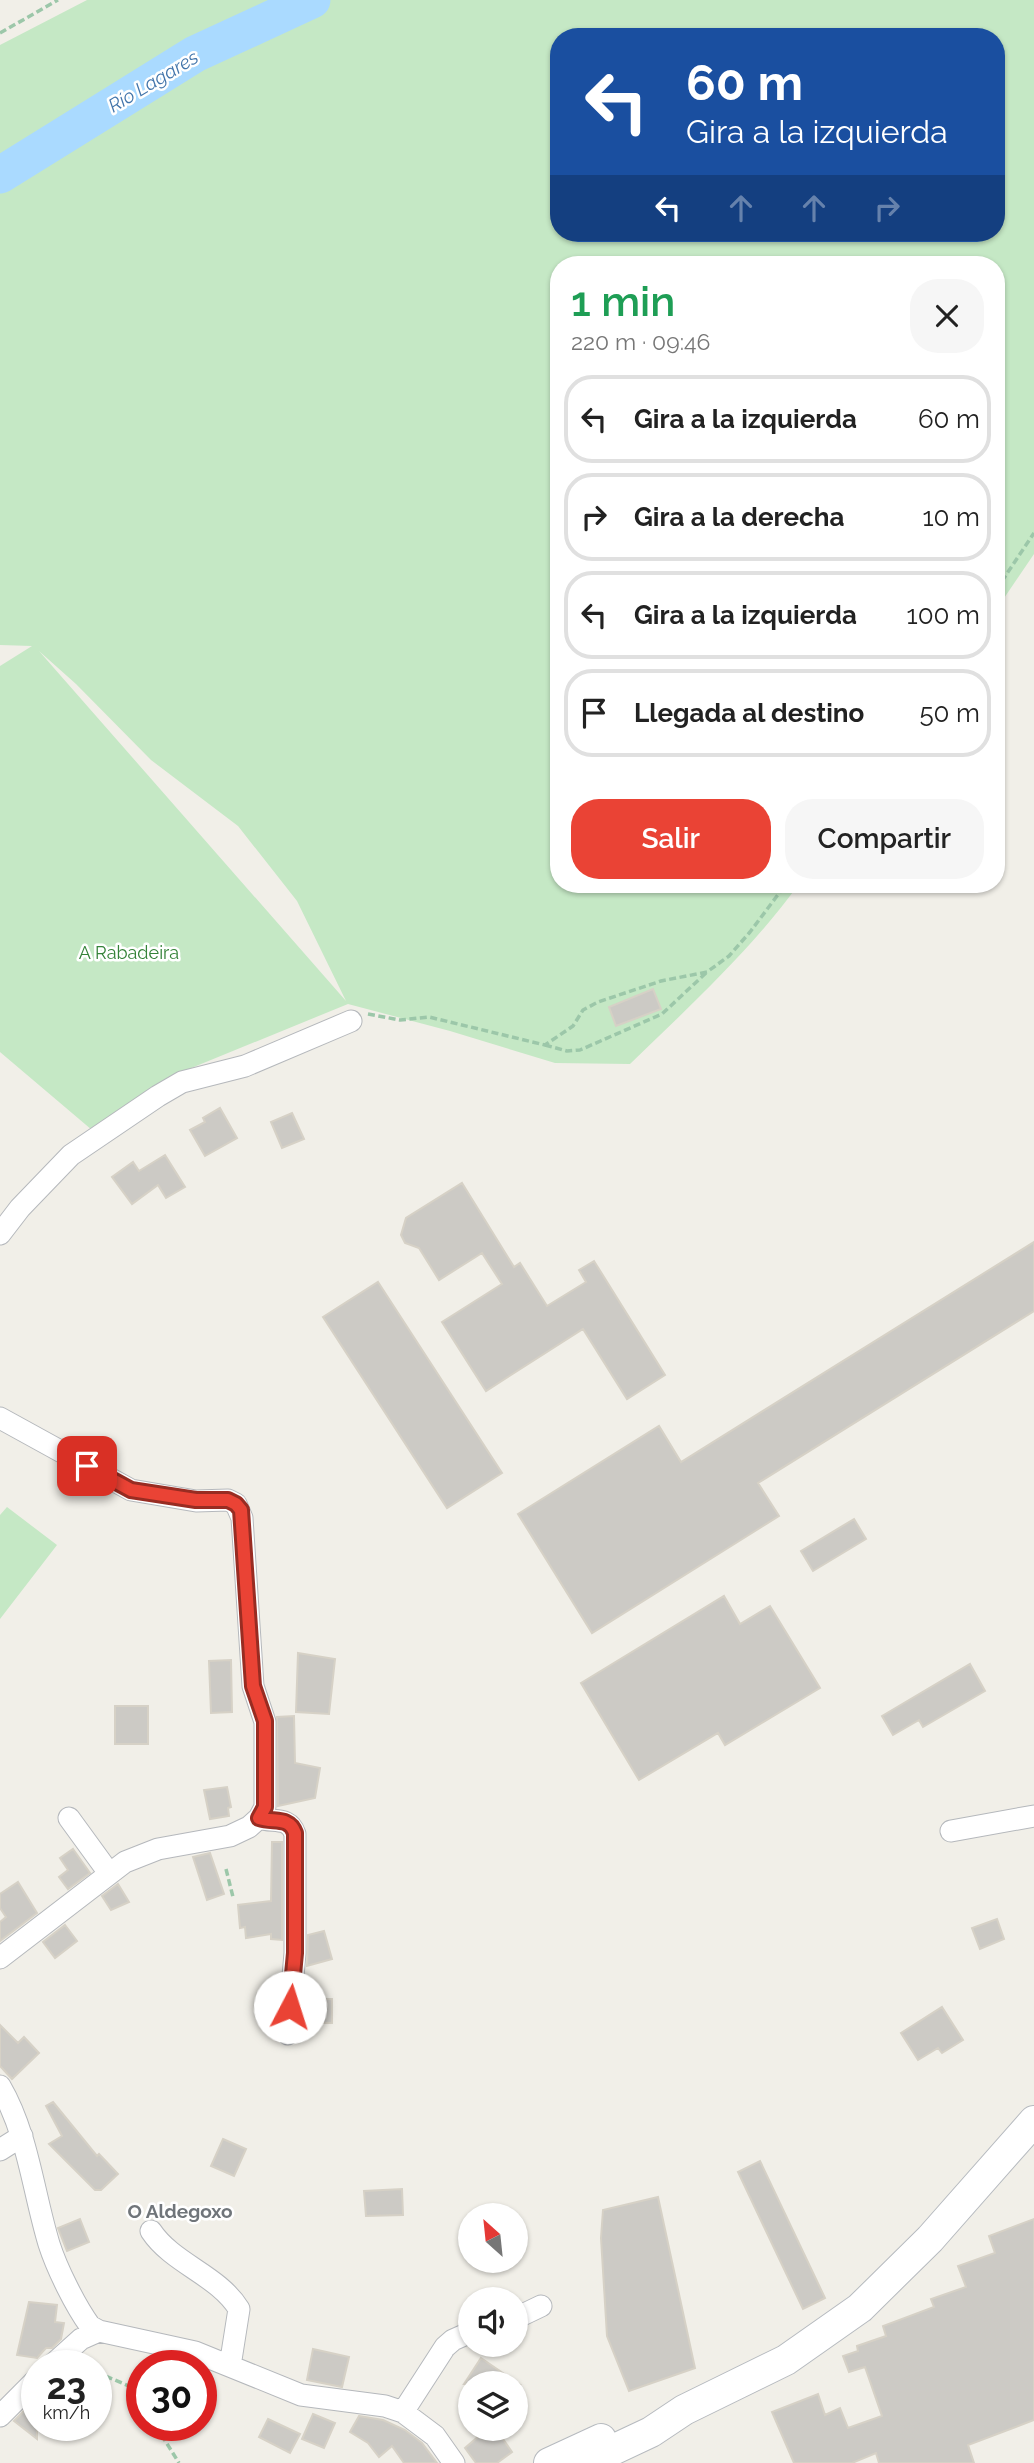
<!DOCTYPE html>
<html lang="es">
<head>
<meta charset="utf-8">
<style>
	body { margin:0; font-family:Raleway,sans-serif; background:#f6f6f6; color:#222; height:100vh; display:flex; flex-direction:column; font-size:26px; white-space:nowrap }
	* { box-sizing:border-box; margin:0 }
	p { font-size:23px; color:#767676 }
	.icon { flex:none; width:38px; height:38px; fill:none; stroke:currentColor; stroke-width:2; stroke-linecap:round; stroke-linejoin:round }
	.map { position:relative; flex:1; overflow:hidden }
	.side { position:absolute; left:550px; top:256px; width:455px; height:637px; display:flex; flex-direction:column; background:#fff; border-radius:28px; box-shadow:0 2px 5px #0004 }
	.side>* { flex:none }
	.hud { position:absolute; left:550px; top:28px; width:455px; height:214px; border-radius:28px; box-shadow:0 2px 5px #0004; background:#1a4fa0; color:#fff; overflow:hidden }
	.needle { width:46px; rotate:333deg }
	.fabs { position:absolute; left:458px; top:2203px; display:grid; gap:14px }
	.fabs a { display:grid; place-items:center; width:70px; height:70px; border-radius:50%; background:#fff; box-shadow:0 2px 5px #0004; font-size:35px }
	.speed { position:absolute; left:21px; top:2350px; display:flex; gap:14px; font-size:35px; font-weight:700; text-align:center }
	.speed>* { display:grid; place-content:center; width:91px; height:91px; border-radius:50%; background:#fff; box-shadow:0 2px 5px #0004; line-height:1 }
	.speed small { font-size:18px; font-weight:400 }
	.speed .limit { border:10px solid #d22; background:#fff; color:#111 }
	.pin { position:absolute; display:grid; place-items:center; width:60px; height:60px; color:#fff; margin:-30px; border-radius:14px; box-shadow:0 4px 10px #0006 }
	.me { position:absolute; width:77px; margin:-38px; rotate:5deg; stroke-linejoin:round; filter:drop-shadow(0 0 5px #0008) }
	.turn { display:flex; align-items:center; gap:24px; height:147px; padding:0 21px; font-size:32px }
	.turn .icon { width:91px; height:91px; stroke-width:2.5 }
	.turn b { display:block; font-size:49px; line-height:60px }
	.lanes { display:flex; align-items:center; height:66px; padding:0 21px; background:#0003; justify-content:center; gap:35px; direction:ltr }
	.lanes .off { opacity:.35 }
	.round { display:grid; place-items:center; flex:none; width:74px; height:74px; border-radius:28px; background:#f6f6f6 }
	.headline { display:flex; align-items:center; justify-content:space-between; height:119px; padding:0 21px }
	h1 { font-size:42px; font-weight:600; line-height:52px; color:#1e9e55 }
	.action { display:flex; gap:14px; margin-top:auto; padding:14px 21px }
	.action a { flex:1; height:80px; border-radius:28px; background:#ea4335; color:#fff; font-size:28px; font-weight:600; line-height:80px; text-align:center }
	.action a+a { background:#f6f6f6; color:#222 }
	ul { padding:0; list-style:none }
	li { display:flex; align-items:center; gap:21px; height:88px; margin:0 14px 10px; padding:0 7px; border:4px solid #e0e0e0; border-radius:28px }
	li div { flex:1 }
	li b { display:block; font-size:26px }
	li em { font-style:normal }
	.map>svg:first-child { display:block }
	.green { fill:#c5e8c5; fill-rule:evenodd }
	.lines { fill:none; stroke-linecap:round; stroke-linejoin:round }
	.river { stroke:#aadaff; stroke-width:37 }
	.building { fill:#cccac5; stroke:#d6d1c6; stroke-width:2 }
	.street-casing { stroke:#b5b8bc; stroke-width:23 }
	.secondary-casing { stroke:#b6babf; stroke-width:32 }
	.path { stroke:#9cc7a9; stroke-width:3.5; stroke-dasharray:7 3.5; stroke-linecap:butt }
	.street { stroke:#fff; stroke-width:21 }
	.secondary { stroke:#fff; stroke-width:30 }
	.route-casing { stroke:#982c22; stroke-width:18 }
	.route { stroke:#ea4335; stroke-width:12 }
	.labels { text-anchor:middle; stroke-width:5; stroke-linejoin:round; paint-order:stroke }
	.park-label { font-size:18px; fill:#348238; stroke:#fff }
	.water-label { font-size:19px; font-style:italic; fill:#4174aa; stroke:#fff }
	.neighbourhood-label { font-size:19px; font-weight:bold; fill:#70757a; stroke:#fff }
</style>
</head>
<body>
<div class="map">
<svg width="1034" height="2463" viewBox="0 0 1034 2463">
	<rect width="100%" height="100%" fill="#f1efe8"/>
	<path class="green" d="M87,0h947v554l-38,56v-346h-438v620h241c-48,66 -110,123 -169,180l-75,-1 -105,-32 -102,-27 -164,67 -92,59 -92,-78v-386l32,-20 -32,-1v-600zM558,37h438v196h-438zM39,651l37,33 75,76 87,66 59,75 49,100z
		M7,1507l50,38 -57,74v-104z"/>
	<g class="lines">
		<path class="river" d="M0,175l195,-121 117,-54"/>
	</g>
	<path class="building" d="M653,989l8,20 -45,17 -7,-19z
		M220,1108l17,30 -32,18 -15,-26 15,-8 -2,-4z
		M292,1113l12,26 -22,9 -11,-26z
		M165,1155l20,32 -19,11 -8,-13 -26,19 -20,-27 21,-15 6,9z
		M462,1183l52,84 6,-4 27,43 39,-24 -7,-12 15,-9 71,114 -38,24 -44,-70 -97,62 -44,-69 60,-38 -20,-31 -43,27 -20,-32 -14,-5 -4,-8 5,-17z
		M1034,1242v69l-276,172 21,33 -187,117 -74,-119 141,-88 22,36z
		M378,1282l124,191 -55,35 -124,-191z
		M854,1519l12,20 -53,32 -12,-20z
		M724,1596l16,28 30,-18 50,82 -95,57 -7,-12 -79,47 -58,-97z
		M298,1653l37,6 -6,55 -33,-2z
		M231,1660l1,52 -21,1 -2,-52z
		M970,1664l15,27 -62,36 -4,-7 -26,15 -11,-19z
		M115,1706h33v38h-33z
		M294,1716l1,47 25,5 -5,30 -37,8 -1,-89z
		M227,1787l4,20 -3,1 1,8 -19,3 -6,-29z
		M272,1842h10v98l-11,-1v-5l-25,4 -1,-11 -5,1 -2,-23 33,-4z
		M73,1849l17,24 -22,16 -9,-12 9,-7 -8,-12z
		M210,1853l14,41 -17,6 -14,-43z
		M18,1882l19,31 -37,28v-19l6,-5 -6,-9v-14z
		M118,1884l11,18 -18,8 -9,-14z
		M997,1919l7,20 -24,10 -8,-21z
		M65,1925l12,16 -22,17 -12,-16z
		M324,1931l8,28 -25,7 1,-31z
		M304,1999h28v24h-30z
		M942,2007l21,33 -21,13 -4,-5 -20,12 -17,-27z
		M0,2025l18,18 6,-6 15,16 -27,26 -12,-13z
		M53,2102l44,54 2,-2 19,20 -17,16h-6l-46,-46 13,-8 -16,-30z
		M223,2139l23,10 -12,27 -23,-10z
		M760,2161l65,137 -22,11 -65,-137z
		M402,2189l1,26 -37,1 -2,-25z
		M658,2197l37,171 -66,23 -22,-55 -6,-98 2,-28z
		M80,2219l9,23 -22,9 -9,-23z
		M1034,2219v201l-66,25 6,18h-95l-3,-10 -24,10h-58l-22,-51 46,-18 7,21 15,-7 8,20 34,-12 -17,-49 -16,5 -6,-16 15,-5 -1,-5 29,-10 -3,-10 51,-19 -3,-8 35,-12 -8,-21 37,-13 -6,-17z
		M29,2302l28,3 -2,17 9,1 -3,16 -9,9h-6l-9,10 -20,-3z
		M313,2349l36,8 -7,30 -35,-7z
		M481,2358l38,26h-55z
		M37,2398v41l-23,-18z
		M313,2414l22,9 -11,25 -22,-9z
		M359,2416l24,4 22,10 17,13 15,20h-33l-12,-17 -13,11 -11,-14 -18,-11z
		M268,2419l32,15 -10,19 -31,-16z
		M487,2429h9l16,23 -15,11h-21l-11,-15z"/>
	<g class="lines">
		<g class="street-casing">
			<path id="street" d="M0,1234l20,-26 51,-53 87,-59 24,-14 63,-16 106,-45
				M0,1418l131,72 65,11 32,-1 8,4 6,14 11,168 12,36v85l-6,11 -10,9 -19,9 -72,13 -33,13 -125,96
				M69,1818l40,55
				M259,1818c15,5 30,-2 36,16v119l-7,81
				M951,1831l83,-15
				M0,2086c28,48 33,105 49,158 8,25 26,61 41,82l9,5 96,21 106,43 84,11 18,6 32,24 19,27
				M0,2150l22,-14
				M151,2231c22,33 67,44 88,78l-9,57
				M516,2318l25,-12
				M51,2366l30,-27 18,-8
				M403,2412l42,-65 8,-7 18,-8
				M0,2416l37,-37"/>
		</g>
		<g class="secondary-casing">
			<path id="secondary" d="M549,2463l52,-24
				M585,2463l66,-31 33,-22 102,-50 74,-52 70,-69 104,-118"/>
		</g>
		<path class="path" d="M0,33l58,-33
			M996,590l38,-57
			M368,1014l32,6 29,-3 116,28 28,-19 10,-16 15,-8 63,-21 46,-9 22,-16 21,-24 36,-48
			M545,1045l22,6 13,-1 82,-36 45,-42
			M226,1869l7,28
			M96,2372l40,17 6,12
			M156,2426l23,37"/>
		<use href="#street" class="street"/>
		<use href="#secondary" class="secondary"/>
	</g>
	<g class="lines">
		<g class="route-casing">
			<path id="route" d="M87,1466l44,24 65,10h32l8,4 5,6 12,176 12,35v86l-6,11c15,5 30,-2 36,15v120l-5,54"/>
		</g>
		<use href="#route" class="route"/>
	</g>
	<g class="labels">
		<g class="park-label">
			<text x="129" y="959">A Rabadeira</text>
		</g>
		<g class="water-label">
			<text transform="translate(153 81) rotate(-31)" y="7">Río Lagares</text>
		</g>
		<g class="neighbourhood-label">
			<text x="180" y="2218">O Aldegoxo</text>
		</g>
	</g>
</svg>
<div class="fabs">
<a><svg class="needle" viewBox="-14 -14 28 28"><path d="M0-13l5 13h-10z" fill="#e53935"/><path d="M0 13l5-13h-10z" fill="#767676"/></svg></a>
<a><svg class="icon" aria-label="sound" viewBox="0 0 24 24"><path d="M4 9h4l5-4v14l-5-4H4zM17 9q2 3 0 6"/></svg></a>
<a><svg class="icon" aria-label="layers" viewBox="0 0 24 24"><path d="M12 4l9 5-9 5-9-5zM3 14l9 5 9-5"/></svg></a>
</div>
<div class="speed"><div>23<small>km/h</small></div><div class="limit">30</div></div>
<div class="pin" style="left:87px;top:1466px;background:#d93025"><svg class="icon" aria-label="arrive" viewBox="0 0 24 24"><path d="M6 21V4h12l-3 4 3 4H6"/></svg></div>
<svg class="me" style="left:290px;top:2007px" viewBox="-20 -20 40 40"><circle r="19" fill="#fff"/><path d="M0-13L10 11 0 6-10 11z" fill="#ea4335"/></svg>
<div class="hud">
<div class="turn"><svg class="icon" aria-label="left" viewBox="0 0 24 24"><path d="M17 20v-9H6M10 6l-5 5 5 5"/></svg><div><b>60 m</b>Gira a la izquierda</div></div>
<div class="lanes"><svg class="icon" aria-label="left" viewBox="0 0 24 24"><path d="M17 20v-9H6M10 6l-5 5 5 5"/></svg><svg class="icon off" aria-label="ahead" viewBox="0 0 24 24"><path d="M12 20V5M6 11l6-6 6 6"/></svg><svg class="icon off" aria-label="ahead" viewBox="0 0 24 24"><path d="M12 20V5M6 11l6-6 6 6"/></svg><svg class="icon off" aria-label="right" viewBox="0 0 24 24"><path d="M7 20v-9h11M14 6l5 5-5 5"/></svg></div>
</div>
<section class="side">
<div class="headline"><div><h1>1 min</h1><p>220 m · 09:46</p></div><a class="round"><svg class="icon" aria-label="close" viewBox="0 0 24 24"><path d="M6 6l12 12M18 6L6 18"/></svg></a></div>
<ul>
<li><svg class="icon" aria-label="left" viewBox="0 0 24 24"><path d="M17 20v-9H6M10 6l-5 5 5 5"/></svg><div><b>Gira a la izquierda</b></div><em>60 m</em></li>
<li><svg class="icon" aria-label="right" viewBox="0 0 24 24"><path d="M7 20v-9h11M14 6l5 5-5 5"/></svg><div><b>Gira a la derecha</b></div><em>10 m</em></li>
<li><svg class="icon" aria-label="left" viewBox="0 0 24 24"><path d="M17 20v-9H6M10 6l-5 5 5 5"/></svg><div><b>Gira a la izquierda</b></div><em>100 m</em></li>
<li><svg class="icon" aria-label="arrive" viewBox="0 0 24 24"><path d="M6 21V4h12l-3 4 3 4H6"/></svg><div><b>Llegada al destino</b></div><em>50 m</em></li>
</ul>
<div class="action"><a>Salir</a><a>Compartir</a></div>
</section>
</div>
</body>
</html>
